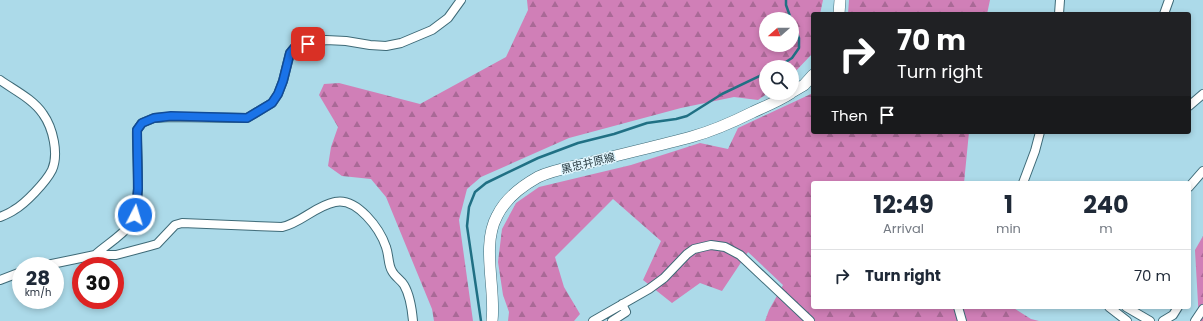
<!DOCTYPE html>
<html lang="en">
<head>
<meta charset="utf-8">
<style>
	body { margin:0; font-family:Poppins,"Noto Sans JP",sans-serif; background:#f6f6f7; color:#1f2937; height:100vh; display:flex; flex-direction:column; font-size:15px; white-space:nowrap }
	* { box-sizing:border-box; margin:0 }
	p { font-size:13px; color:#747a83 }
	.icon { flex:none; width:22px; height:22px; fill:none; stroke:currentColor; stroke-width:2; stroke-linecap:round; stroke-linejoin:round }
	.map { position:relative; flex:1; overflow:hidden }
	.panel { position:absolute; left:811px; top:181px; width:380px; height:128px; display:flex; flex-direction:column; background:#fff; border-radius:4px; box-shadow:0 2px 6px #0003 }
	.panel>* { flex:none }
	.guide { position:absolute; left:811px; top:12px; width:380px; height:122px; border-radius:4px; box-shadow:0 2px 6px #0003; background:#202124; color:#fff; overflow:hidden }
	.needle { width:26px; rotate:249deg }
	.fabs { position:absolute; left:759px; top:12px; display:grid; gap:8px }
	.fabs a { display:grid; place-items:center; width:40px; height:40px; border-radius:50%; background:#fff; box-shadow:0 2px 6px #0003; font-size:20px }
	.speed { position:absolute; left:12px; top:257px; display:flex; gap:8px; font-size:20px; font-weight:700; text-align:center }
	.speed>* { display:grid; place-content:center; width:52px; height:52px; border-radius:50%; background:#fff; box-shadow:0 2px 6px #0003; line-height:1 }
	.speed small { font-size:10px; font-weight:400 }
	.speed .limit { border:6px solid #d22; background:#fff; color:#111 }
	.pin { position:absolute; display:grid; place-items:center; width:34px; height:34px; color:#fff; margin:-17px; border-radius:8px; box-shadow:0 2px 6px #0006 }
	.me { position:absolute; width:44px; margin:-22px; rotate:5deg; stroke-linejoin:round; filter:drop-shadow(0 0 3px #0008) }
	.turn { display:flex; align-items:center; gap:14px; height:84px; padding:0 20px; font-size:18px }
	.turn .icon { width:52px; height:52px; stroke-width:2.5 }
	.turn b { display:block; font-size:28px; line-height:34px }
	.then { display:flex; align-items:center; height:38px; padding:0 20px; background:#0003; gap:8px; font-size:15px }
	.eta { display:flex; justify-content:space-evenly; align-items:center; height:68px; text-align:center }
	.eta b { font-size:24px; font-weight:700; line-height:28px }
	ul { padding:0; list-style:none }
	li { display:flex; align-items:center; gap:12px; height:52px; padding:0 20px; border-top:1px solid #e0e1e3 }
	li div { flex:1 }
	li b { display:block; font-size:15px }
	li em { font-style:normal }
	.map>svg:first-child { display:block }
	.forest { fill:url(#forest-firs); fill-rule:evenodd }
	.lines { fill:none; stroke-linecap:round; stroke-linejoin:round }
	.stream { stroke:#207084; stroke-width:2.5 }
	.minor-casing { stroke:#3e6a77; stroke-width:10 }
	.secondary-casing { stroke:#3e6a77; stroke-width:12 }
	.minor { stroke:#fff; stroke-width:8 }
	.secondary { stroke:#fff; stroke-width:11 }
	.route-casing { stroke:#114b97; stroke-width:10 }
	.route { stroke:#1a73e8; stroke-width:7 }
	.labels { text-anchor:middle; stroke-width:3; stroke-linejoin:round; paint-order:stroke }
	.street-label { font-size:11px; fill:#293b41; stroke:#e0f6fe }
</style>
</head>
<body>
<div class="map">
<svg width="1203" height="321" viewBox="0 0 1203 321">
	<defs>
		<pattern id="forest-firs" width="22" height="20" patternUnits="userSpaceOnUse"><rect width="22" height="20" fill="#d07fb7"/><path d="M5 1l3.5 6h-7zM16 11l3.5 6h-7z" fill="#a96996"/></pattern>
	</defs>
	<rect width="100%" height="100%" fill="#acdae9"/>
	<path class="forest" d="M527,0h296l-3,14h-7v34l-2,7 -19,20v-8h-26v26h2l-10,7 -24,-3 -53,11 -112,30 -88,39 -14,12 -8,31 14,101h-39l-2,-12 -46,-112 -15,-18 -29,-3 -14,-10 3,-19 7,-20 -19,-32 5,-11 15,-1 81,21 86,-47 22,-47zM766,19h26v26h-26z
		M849,0h141l-3,14h-139z
		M813,93v39h156l-5,51h-151v124h199l19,12 8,2h-274l4,-11 14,-25 -35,-33 -26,39 -22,-8 -28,20 -29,-23 18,-39 -48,-42 -58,58 9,30 16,27 -6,7h-66l1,-9 -6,-17 -5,-33 4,-33 14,-26 23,-16 92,-22 69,-22 28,6 10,-21z
		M1203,236v85h-4l-4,-71z"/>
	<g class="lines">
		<path class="stream" d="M786,0v5l5,14
			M778,67l14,-9 7,-10v-10l-7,-16
			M481,321l-14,-95 2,-19 6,-15 11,-9 52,-25 40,-15 36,-9 33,-11 29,-4 11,-3 35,-22 44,-21"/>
		<g class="minor-casing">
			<path id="minor" d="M1059,14l1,-14
				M1164,14l5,-14
				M0,80c14,10 33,19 43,34 10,14 16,40 9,56 -6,12 -27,34 -38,40 -4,3 -9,5 -14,7
				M1189,106l14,-12
				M1023,183l12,-32 5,-19
				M1189,187l14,-16
				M95,255c11,-10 25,-18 35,-30 13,-14 6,-74 7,-95l5,-7 12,-5 17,-1 76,1 25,-15 6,-9 5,-13 7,-28 5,-6 31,-7 20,1 24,4 16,1 15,-3 31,-13 16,-12 13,-18
				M42,266l53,-11h21l34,-9 7,-2 18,-19 7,-2 100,4c19,-4 33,-21 53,-25 22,-5 45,27 51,45 3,8 2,18 6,24 3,6 9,9 12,14 6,10 8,25 9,36
				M0,280l21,-8
				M958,307l4,14
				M1109,307l18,14
				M1126,307l24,14
				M593,321l56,-32 15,-11 23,-24 7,-5 17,-4 14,2 15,8 70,66
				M612,321l14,-9 -4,-8
				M1163,321l10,-6 5,-8
				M1195,321l8,-12"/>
		</g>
		<g class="secondary-casing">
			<path id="secondary" d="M839,14l1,-14
				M792,92l12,-7 9,-10
				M492,321c4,-32 -11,-76 5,-105 8,-17 25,-30 41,-39 15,-7 34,-10 50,-14 34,-9 69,-17 103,-26 22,-6 42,-15 62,-25 13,-6 26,-11 38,-19"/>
		</g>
		<use href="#minor" class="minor"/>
		<use href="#secondary" class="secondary"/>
	</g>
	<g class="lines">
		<g class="route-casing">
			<path id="route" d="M135,215l3,-26 -1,-59 5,-7 12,-5 17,-2 76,2 25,-15 6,-9 5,-13 7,-28 5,-6 13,-3"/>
		</g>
		<use href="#route" class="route"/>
	</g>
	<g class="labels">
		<g class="street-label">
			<text transform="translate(588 163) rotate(-14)" y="4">黒忠井原線</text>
		</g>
	</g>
</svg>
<div class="fabs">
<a><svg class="needle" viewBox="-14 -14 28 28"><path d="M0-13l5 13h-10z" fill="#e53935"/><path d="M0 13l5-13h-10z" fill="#747a83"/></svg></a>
<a><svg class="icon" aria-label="search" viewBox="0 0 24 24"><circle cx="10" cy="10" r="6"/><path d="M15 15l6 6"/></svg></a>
</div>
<div class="speed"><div>28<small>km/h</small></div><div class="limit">30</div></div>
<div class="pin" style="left:308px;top:44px;background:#d93025"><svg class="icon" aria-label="arrive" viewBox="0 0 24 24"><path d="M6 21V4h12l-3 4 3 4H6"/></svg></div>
<svg class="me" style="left:135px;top:215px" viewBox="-20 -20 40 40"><circle r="17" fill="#1a73e8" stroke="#fff" stroke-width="3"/><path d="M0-11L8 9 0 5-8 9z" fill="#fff"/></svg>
<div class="guide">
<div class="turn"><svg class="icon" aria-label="right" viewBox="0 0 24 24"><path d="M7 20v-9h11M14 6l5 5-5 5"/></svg><div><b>70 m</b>Turn right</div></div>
<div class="then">Then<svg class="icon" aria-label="arrive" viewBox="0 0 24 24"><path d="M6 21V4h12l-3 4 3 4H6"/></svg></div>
</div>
<section class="panel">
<div class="eta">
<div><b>12:49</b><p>Arrival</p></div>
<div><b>1</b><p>min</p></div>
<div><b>240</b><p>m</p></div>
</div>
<ul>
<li><svg class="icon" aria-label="right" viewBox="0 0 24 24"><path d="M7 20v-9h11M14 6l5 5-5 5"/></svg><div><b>Turn right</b></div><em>70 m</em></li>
</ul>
</section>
</div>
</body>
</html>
